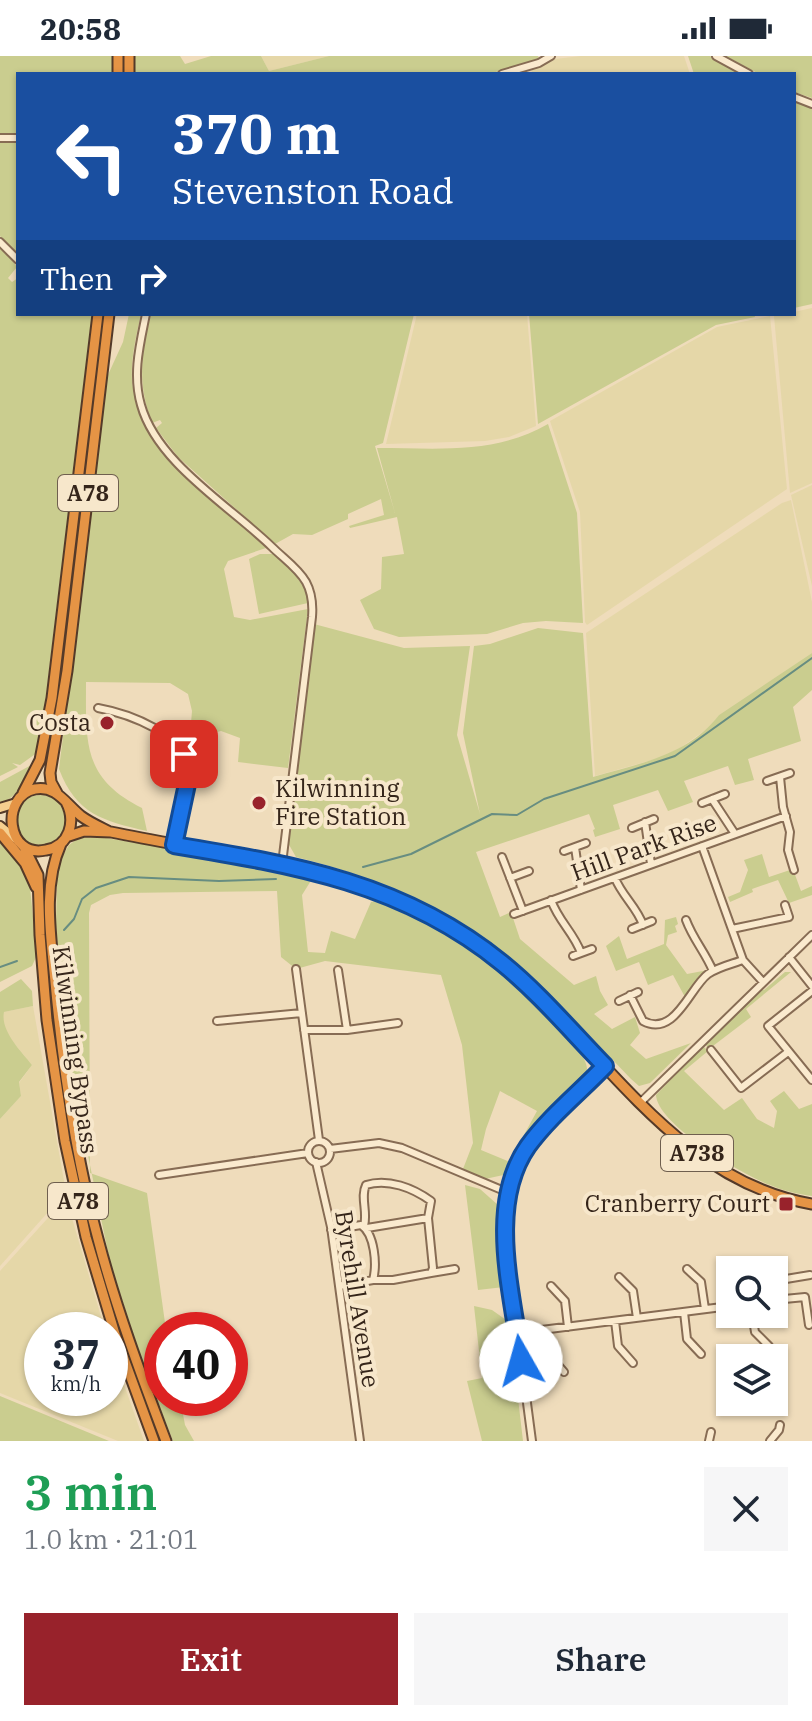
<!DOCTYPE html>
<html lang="en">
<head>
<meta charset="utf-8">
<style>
	body { margin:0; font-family:"IBM Plex Serif",serif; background:#f6f6f7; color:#1f2937; height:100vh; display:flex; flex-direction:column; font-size:30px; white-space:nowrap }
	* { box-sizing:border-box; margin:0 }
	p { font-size:26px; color:#747a83 }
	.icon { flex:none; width:44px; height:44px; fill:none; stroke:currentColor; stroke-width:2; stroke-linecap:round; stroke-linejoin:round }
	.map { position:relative; height:1385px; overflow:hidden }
	.drawer { display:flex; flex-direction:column; background:#fff; flex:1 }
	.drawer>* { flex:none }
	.banner { position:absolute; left:16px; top:16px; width:780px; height:244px; border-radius:0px; box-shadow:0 2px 6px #0004; background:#1a4fa0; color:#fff; overflow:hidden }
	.buttons { position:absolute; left:716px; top:1200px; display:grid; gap:16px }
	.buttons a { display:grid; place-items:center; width:72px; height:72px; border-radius:0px; background:#fff; box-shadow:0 2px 6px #0004; font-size:40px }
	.speed { position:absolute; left:24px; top:1256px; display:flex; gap:16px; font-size:40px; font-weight:700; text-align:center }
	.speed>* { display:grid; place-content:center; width:104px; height:104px; border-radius:50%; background:#fff; box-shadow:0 2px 6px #0004; line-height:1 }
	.speed small { font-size:20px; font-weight:400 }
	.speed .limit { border:12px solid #d22; background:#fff; color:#111 }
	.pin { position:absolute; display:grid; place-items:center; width:68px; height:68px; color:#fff; margin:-34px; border-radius:16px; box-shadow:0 4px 12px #0006 }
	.me { position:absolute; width:88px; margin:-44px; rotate:353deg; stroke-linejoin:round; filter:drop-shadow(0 0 6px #0008) }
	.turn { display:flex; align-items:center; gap:28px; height:168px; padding:0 24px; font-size:36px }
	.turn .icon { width:104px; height:104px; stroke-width:2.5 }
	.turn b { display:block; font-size:56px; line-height:68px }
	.then { display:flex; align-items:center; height:76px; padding:0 24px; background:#0003; gap:16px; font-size:30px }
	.round { display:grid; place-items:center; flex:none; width:84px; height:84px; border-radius:0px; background:#f6f6f7 }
	.headline { display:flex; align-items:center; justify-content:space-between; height:136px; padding:0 24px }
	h1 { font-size:48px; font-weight:600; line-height:60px; color:#1e9e55 }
	.primary-button { display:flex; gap:16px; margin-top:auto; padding:16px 24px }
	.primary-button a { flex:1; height:92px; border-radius:0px; background:#98222b; color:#fff; font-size:32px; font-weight:600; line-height:92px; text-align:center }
	.primary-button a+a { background:#f6f6f7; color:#1f2937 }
	.status { display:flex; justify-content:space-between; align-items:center; height:56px; padding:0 40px; background:#fff; direction:ltr }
	.status svg { height:22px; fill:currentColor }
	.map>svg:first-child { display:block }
	.farmland { fill:#e5d7a8 }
	.green { fill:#cacd8f }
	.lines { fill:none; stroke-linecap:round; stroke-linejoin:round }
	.stream { stroke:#678d81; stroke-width:2 }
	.minor-casing { stroke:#876c54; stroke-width:10 }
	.major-casing { stroke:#543a29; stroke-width:12 }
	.highway-casing { stroke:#543a29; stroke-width:13 }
	.minor { stroke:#faeace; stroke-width:6 }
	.major { stroke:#f6cf8f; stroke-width:8 }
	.highway { stroke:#e59445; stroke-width:9 }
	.route-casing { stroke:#114b97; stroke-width:20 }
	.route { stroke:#1a73e8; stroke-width:14 }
	.poi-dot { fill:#98222b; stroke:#f7e7cb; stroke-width:3 }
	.labels { text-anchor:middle; stroke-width:8; stroke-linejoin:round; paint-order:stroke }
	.shield { fill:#f7e7cb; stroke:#6f5f4f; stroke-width:2 }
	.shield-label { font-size:22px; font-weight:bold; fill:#35251a }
	.poi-label { font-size:24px; fill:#35251a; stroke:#f7e7cb; text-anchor:end }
	.street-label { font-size:24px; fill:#35251a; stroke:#f7e7cb }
</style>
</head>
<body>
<div class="status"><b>20:58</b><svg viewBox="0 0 49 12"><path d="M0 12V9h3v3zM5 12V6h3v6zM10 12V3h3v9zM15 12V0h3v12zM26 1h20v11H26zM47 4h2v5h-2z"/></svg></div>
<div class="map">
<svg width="812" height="1385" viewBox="0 0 812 1385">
	<rect width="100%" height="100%" fill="#efdcbb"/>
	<path class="farmland" d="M261,0h68l-60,15z
		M581,0h103l6,18h-157l-2,-5 24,-10z
		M812,252v175l-22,10 -16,-177 20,-2v-2z
		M417,258h110l9,112 -27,11 -24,4 -99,3z
		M770,260l17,173 -200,136 -2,-3 -5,-110 -30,-91 167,-94z
		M812,429v101l-21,-91z
		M791,444l21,102v51l-93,62 -8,11 -31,22 -21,10 -64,18 -9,-143 196,-130z
		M33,950l33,186 -66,74v-147l21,-23 -2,-13 13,-18 -29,-35 -2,-11 3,-7z
		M66,1142l39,132h-63v68h68v-53l34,96h-26l-118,-48v-122z"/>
	<path class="green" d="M0,0h112v18h-94v60h-18z
		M135,0h45l5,8 26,-8h50l8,15 60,-15h209l1,3 -50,15h-354z
		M688,0h22l33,18h-49z
		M726,0h86v42l-18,-6v-18h-35z
		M794,44l18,8v196l-18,4z
		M0,85h18v116l-18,-21z
		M0,189l17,22 -9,11 4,4 6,-4v36h74l-51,424 -3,14 -18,13 -8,-2 6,4 -18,9z
		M129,258h12c-5,23 -12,51 -8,74 10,75 88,109 133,160l-38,13 -4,8 10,48 16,3 58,-11 -20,159 -50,-6 2,-24 -19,-7 -24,6 -7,-2 2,-24 -4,-17 -18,-11 -84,-1c0,60 -4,96 56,126l5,23c-44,-10 -71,-17 -88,-62l48,-392 16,-35z
		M151,258h263l-31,129 -8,3 20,67 -18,-65c60,0 117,7 171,-24l29,89 6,110 -37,-2 -23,2 -36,11 -88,3 -25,-8 -14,-29 21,-11 1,-32 22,-3 -7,-37 -47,11 -1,-2 35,-11 -3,-16 -33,15v5l-36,16 -19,-1 -18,10 -97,-87 -22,-29 6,-5 -2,-3 -8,3c-15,-40 -11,-68 -1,-109z
		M529,258h225l1,3 -39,8 -178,99z
		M260,498h14c16,14 32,27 34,49l-49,11 -10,-55z
		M314,568l90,24 66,-2 -13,89 23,79 -17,-81 11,-87 16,-2 48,-16 45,5 10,144c45,-13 96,-22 126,-62l93,-62v37l-19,17 8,34 -53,18 6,21 -19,5 -7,-19 -44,15 9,21 -25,9 -10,-21 -45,15 7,24 -25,8 -2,-7 2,-1 -6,-15 -113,38 24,65 11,-5 9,27 54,46 22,-9 4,15 8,14 -14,9 18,15 23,-12 5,16 -10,12 16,14 45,-16 -41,40 -11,3 -8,-7c-38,-39 -75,-81 -117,-116 -63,-52 -139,-87 -218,-106l-8,-14z
		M35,707c-9,15 -17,34 -35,41v-22z
		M15 764a25 25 0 1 1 50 0a25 25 0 1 1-50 0Z
		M0,781l29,41 8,77 -5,11 -32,16z
		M80,781l26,1 61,10 145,31 -10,16 6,57 17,1 6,-22 24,8 16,-37 5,-1c41,18 83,36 119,64 24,19 44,44 65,67 9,9 29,25 27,40 -3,17 -51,56 -65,73l-3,-1 18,-33 -37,-20 -14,38 -5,21 29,12 6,-10 1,8 -9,14 -23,5 -22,-10 10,-26 -11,-98 -21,-70 -116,-14 -29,8 -15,-12 -4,-66 -154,2 -13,2 -19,10 -2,8 1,260 57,20 19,137h-4v68h18l5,27 9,16h-21l-31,-79 -32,-100 -45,-218 -9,-120 1,-43 3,-21 9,-15z
		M762,798l7,23 21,-7 4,2 7,19 11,-5v9l-23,8 -11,-23 -26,9 1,3 -23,10 -2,-5 12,-5 8,-22 -4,-10z
		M676,861l2,7 -3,2 2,6 -9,3 -2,10 21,29 21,-4 -6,3 -17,24 -12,-22 -25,10 -9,-23 -23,9 -10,-25 13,-10 8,23 37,-15 1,-24z
		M785,916h6l-45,37 5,8 -42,32 -4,-5 55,-54h4z
		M21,923l11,12 1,15 -29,6c-4,19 17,39 28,53l-13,17 2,14 -21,23v-127z
		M703,990l5,5 -24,20 40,39 18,-12 15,21 17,9 3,-17 -7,-10 14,-10 15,18 13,-5v92c-14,-2 -29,-5 -42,-11 -27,-10 -113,-61 -114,-90z
		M465,1129l15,4 18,16 6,82 -26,3z
		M474,1250l18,4 17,12 14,119h-41l-15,-60 15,-3z
		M0,1340l109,45h-109z"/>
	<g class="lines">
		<path class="stream" d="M363,811l48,-13 81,-40 25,1 27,-16 131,-43 137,-98
			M64,874l10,-11 8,-20 14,-11 33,-11 90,4 57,-2
			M0,911l17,-6"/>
		<g class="minor-casing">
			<path id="minor" d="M716,0l33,18
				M502,18l37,-11 12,-7
				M794,41l18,7
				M0,82h18
				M0,186l18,18
				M146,258c-6,30 -14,60 -5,91 16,58 89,101 131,142 11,11 26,21 34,35 6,11 7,23 6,35l-30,247
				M98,652c28,5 92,27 91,63 0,24 -10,50 -14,73
				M780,721l3,30 7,25 -2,18 6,20
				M767,725l23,-8
				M712,743l23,35
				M702,747l23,-9
				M645,766l6,42
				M632,772l22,-9
				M702,790l41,114 20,22
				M575,791l6,43
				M564,795l22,-8
				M502,801l21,54
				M510,822l19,-7
				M615,822c7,18 22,29 28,47
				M551,844c8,22 23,33 30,53
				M514,858l272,-98
				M686,864c7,19 19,32 27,51
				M632,873l20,-8
				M732,873l57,-12 -4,-12
				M573,900l19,-7
				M789,901l23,29
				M296,913l23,171
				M338,914l9,60
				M812,935l-44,35 44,54
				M630,939l13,26c32,17 47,-34 65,-47 10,-7 24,-10 35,-14
				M619,945l19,-9
				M217,965l85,-8
				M304,974h43l51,-7
				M711,994l30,38 47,-36
				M641,1046l171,-167
				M308 1096a11 11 0 1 1 22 0a11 11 0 1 1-22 0Z
				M330,1093l49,-6 23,5 107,45
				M316,1106l15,65 29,214
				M159,1119l149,-22
				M364,1170c4,-14 -4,-29 2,-41 22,-7 47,3 65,16l-3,17 5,50 -2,5 -38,7h-20
				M367,1172l61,-10
				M331,1174l30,-5c14,9 16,40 12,55l-34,6
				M756,1205l10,9
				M687,1213l14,13 4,27
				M431,1217l24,-4
				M619,1221l14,14 4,27
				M774,1225l36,-6
				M551,1230l14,15 3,26
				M774,1244l31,-3 4,28
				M684,1256l3,27 14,15
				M752,1258l3,18 14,14
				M615,1265l3,25 15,17
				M547,1274l4,27 13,15
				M518,1277l212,-27
				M532,1385l-28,-213c6,-83 48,-106 101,-162
				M709,1385l2,-9
				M770,1385l9,-11 1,-5"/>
		</g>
		<g class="major-casing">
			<path id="major" d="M0,752l13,-4
				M0,770l16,13"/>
		</g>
		<g class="highway-casing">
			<path id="highway" d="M118,18v-18
				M129,18v-18
				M23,737l17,-33 12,-62 46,-384
				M57,737l-6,-11 -1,-9 17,-102 42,-357
				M66,746c10,19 4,44 -20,48 -40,9 -46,-54 -11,-61 21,-4 31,15 46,27 8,6 17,10 27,15
				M0,777l25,30 11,24
				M66,781l18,-6 27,1c126,26 258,36 367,113 114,81 186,234 334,259
				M61,788c-19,42 -10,93 -6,138 8,86 20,173 43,257 18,69 43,136 68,202
				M24,791l14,28 2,60 7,85 18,121 21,96 29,97 39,107"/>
		</g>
		<use href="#minor" class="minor"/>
		<use href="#major" class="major"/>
		<use href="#highway" class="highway"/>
	</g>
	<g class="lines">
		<g class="route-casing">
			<path id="route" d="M184,698l6,16 -16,75c121,20 230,38 328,118 37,30 69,68 103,103 -25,26 -56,51 -77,80 -42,60 -15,148 -7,215"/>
		</g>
		<use href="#route" class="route"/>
	</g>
	<g class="poi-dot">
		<circle cx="107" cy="667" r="8"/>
		<circle cx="259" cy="747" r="8"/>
		<rect x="778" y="1140" width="16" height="16" rx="4"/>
	</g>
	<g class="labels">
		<g class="shield">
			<rect x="58" y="419" width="60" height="36" rx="6"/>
			<rect x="661" y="1079" width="72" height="36" rx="6"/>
			<rect x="48" y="1127" width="60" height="36" rx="6"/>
		</g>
		<g class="shield-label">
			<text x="88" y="445">A78</text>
			<text x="697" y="1105">A738</text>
			<text x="78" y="1153">A78</text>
		</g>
		<g class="poi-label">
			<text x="91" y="675">Costa</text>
			<text x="275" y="741" text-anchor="start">Kilwinning<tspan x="275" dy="28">Fire Station</tspan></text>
			<text x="770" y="1156">Cranberry Court</text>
		</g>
		<g class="street-label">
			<text transform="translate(644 792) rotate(-20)" y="8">Hill Park Rise</text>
			<text transform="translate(75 994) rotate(82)" y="8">Kilwinning Bypass</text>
			<text transform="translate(357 1243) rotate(81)" y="8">Byrehill Avenue</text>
		</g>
	</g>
</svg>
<div class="buttons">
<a><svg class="icon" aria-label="search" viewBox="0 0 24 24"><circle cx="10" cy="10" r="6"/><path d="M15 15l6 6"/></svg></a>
<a><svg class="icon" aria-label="layers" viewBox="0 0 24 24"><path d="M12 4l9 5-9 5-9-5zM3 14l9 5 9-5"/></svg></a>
</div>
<div class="speed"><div>37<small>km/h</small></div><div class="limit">40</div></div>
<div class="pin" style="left:184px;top:698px;background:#d93025"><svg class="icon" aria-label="arrive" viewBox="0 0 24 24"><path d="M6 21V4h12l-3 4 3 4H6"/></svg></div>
<svg class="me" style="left:521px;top:1305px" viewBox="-20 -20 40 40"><circle r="19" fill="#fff"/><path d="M0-13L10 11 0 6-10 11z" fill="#1a73e8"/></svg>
<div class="banner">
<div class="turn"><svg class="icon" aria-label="left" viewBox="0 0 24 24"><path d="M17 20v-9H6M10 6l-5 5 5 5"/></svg><div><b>370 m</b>Stevenston Road</div></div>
<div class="then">Then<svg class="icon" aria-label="right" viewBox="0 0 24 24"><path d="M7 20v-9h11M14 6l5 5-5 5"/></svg></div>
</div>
</div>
<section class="drawer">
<div class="headline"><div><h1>3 min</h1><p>1.0 km · 21:01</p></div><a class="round"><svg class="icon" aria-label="close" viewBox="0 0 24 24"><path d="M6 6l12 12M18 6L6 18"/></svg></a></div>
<div class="primary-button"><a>Exit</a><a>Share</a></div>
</section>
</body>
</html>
